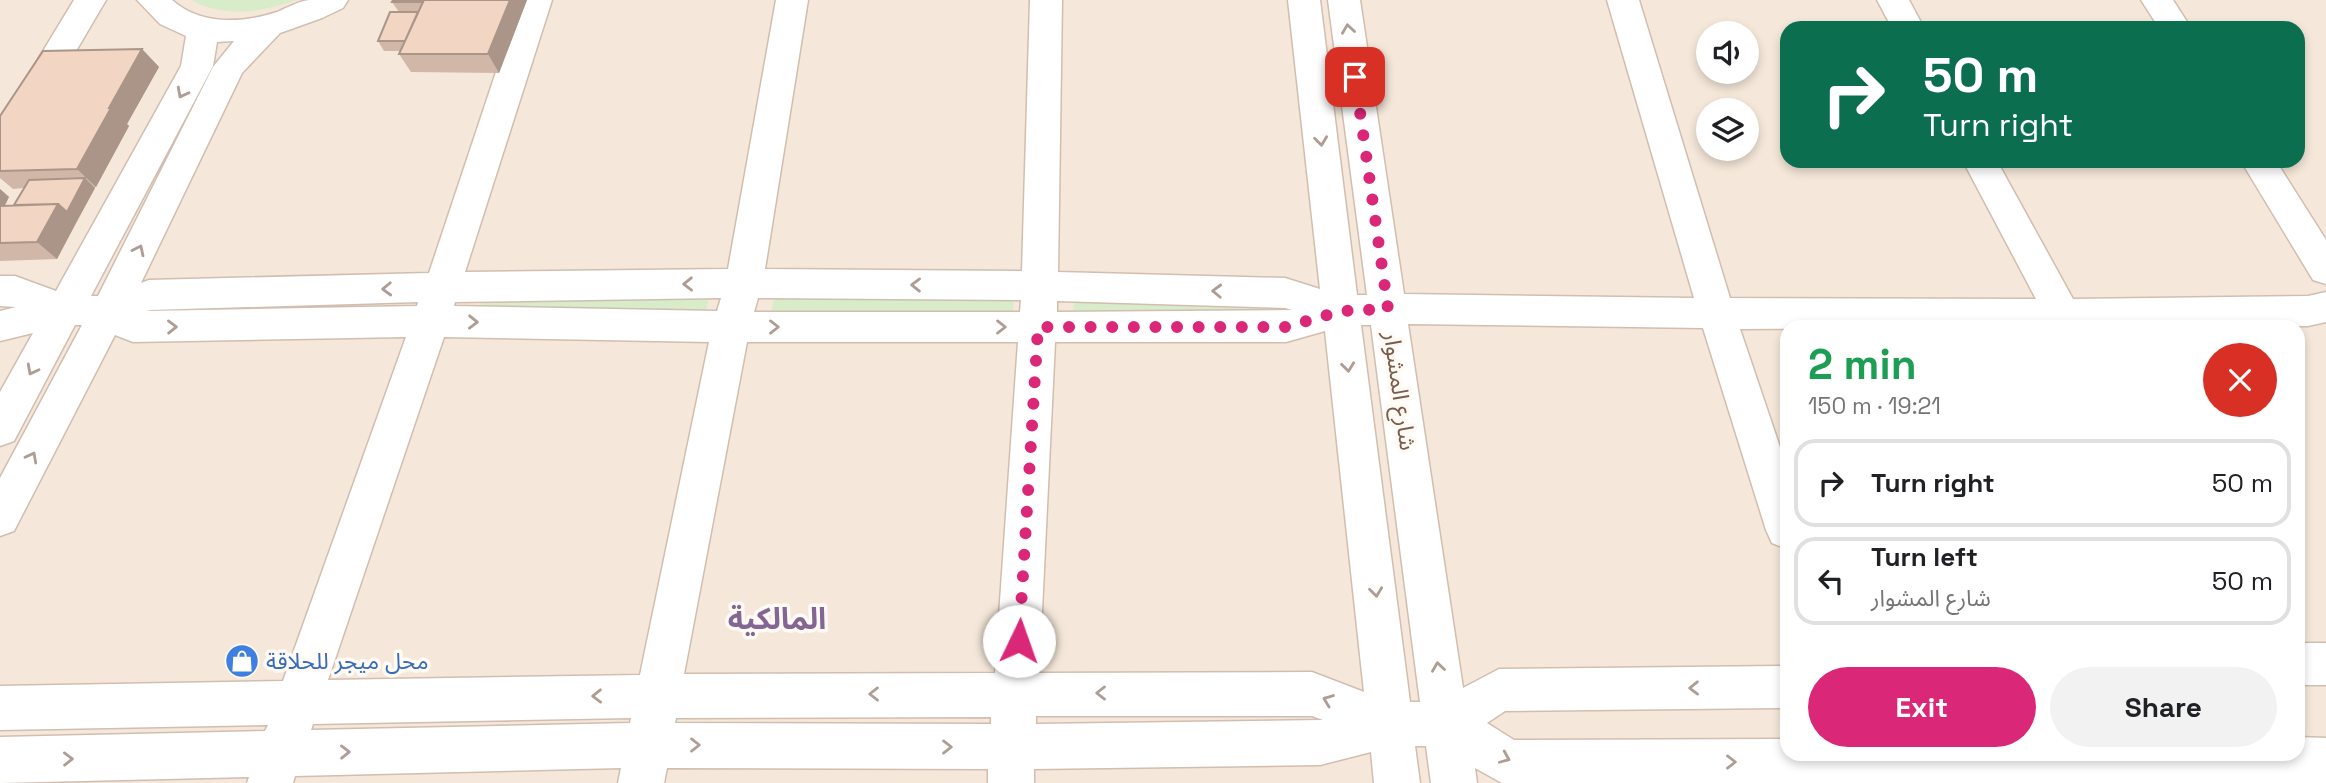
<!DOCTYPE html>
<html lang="en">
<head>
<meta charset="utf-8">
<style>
	body { margin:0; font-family:"Space Grotesk","Noto Sans Arabic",sans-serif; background:#f2f2f2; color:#202124; height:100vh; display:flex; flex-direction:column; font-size:26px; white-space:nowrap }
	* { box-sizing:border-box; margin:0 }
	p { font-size:23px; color:#757577 }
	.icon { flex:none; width:38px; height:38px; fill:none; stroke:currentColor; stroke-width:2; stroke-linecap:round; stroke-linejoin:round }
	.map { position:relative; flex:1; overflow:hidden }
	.drawer { position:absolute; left:1780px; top:320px; width:525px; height:441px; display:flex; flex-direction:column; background:#fff; border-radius:21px; box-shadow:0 4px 10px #0003 }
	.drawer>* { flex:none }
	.top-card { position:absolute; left:1780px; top:21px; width:525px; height:147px; border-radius:21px; box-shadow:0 4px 10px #0003; background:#0b6e4f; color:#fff; overflow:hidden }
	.controls { position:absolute; left:1696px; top:21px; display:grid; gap:14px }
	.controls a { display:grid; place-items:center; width:63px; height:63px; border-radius:50%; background:#fff; box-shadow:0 4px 10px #0003; font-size:35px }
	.pin { position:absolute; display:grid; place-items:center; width:60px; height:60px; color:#fff; margin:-30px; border-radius:14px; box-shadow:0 4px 10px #0006 }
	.me { position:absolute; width:77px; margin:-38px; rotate:3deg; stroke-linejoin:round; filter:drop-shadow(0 0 5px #0008) }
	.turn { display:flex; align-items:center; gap:24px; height:147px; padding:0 28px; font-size:32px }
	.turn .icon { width:91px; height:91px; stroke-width:2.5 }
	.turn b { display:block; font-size:49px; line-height:60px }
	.round { display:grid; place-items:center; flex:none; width:74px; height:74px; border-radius:37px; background:#f2f2f2 }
	.overview { display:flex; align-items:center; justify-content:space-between; height:119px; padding:0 28px }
	h1 { font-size:42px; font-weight:700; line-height:52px; color:#1e9e55 }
	.primary-button { display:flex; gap:14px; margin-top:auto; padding:14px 28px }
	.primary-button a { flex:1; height:80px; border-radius:42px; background:#db2777; color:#fff; font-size:28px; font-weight:700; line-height:80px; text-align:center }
	.primary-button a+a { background:#f2f2f2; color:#202124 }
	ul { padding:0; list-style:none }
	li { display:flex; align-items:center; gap:21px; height:88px; margin:0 14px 10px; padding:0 14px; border:4px solid #e0e0e0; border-radius:21px }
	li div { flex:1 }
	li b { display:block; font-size:26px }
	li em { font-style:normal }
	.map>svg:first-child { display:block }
	.residential { fill:#f5e8da; fill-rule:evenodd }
	.green { fill:#d8ecc9 }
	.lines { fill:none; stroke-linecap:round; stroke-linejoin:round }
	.minor-casing { stroke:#d1beb0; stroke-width:3 }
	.minor { fill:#fff; fill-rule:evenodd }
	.wall { fill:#d1b7a8 }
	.shaded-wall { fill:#aa9588 }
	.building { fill:#f3d5c3; stroke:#aa9588; stroke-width:2 }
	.oneway { stroke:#af9d94 }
	.route { stroke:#db2777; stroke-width:12; stroke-dasharray:0 21.6 }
	.labels { text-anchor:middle; stroke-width:7; stroke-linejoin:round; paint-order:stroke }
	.street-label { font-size:23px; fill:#7a5c4d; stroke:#fffaf3 }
	.shop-label { font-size:23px; fill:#366cbe; stroke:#fffaf3; text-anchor:start }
	.district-label { font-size:30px; font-weight:bold; fill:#846695; stroke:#fffaf3 }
</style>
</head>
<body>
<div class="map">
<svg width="2326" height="783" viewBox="0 0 2326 783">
	<rect width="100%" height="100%" fill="#fdf6ec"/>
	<path class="residential" d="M0,0h2326v783h-2326zM1787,28h511v133h-511zM1708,33h38v39h-38zM1708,110h38v39h-38zM1787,327h511v427h-511z"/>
	<path class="green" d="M191,0h106c-37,12 -70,19 -106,0z
		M483,297h226l-3,14 -228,1z
		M774,298h240l-1,15h-242z
		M1074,299l196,3 1,14 -198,-2z"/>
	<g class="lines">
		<g class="minor-casing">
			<path id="minor" d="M74,0h32l-94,160 -12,4v-42z
				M137,0h35c29,26 71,23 105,12 10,-4 21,-11 32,-12 12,0 26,0 39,0l-5,8 -21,10 -42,15 -38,40 -101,210 8,-3 280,-7 91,-273h32l-87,272 263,-3 48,-269h32l-43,269 257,2 8,-271h32l-4,272 227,6 35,11 -32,-289h32l37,295h10l-39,-295h32l44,294 290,4 -87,-298h32l91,298 306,1 -73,-138h34l76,138 235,-3 18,-4v30l-18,4 -85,1 -483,2 47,139v81l-15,-6 -6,-13 -63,-202 -295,-4 55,364 36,-19 288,-3v42l-282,3 -18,12 27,17 273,-1v15h511v-17l28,1v45h-824l-27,-15 2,15h-46l-5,-37h-11l5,37h-46l-3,-31 -51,13 -286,4v14h-46v-14l-321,-1 -3,15h-46l3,-15 -326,8 -2,7h-46l2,-6 -249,6v-46l265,-6 3,-6 -268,5v-44l283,-5 123,-344 -273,5 -18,-7 -101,196 -14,5v-58l82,-153h-7l-61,116 -14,5v-54l33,-59 -33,8v-30l16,-4 -16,-1v-30h15l41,15 125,-225 5,-30 -26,-12zM234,41l-21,26 -115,229h-7l122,-230 4,-24zM721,298l-4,13 -263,-5 1,-4zM758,298l263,2 -1,12h-266zM1057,301l228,7 7,2 -235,2zM418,302l-1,4 -270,5 4,-1zM1361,325h10l49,377h-10zM1325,331l39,361 -52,-20 -273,1 16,-331h231zM444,337l265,5 -69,333 -312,5zM747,342h271l-23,331 -311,1zM1036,716h276l11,4 -287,4zM991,717v7l-316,-1 1,-5zM631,718l-1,5 -319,7 2,-6z
				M1877,0h32l15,28h-32z
				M2141,0h32l18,28h-32z
				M2241,161h35l50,79v44l-13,-4z
				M2298,643h28v42h-28z"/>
		</g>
		<use href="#minor" class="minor"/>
	</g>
	<path class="wall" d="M527,0l-28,73 -88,-1 -12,-18 1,-3h-16l-6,-10 21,-29 -7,-10z
		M142,49l17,18 -32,57 2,2 -33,61h-1v1l-38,71 -57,2v-72l9,8 -4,9 9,-1 10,-17 -11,1 -13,-11v-62z"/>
	<path class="shaded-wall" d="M510,0h17l-28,73 -11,-19z
		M142,49l17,18 -32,57 2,2 -33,61 -19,-18 32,-61z
		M85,178l10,10 -18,33 -10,-9z
		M0,189l9,8 -9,17z
		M58,204l19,17 -20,38 -20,-17z"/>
	<path class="building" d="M393,0h117l-22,54h-89l24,-52h-31z
		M390,12h28l-13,29h-27z
		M142,49l-33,59h2l-34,61 -77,2v-55l43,-65z
		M85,178l-18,34 -9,-8 -44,1 15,-25z
		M58,204l-21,38 -37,1v-37z"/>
	<defs><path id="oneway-chevron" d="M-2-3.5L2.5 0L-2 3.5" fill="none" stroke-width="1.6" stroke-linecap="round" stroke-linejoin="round" transform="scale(1.75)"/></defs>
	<g class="oneway">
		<use href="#oneway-chevron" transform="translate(1348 29) rotate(-98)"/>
		<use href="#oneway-chevron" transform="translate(182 93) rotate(118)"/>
		<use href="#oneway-chevron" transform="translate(1321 141) rotate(83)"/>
		<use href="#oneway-chevron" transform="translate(139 250) rotate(-64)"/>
		<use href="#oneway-chevron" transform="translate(688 284) rotate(179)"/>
		<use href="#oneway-chevron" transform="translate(916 285) rotate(-179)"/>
		<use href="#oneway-chevron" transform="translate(387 289) rotate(178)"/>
		<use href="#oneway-chevron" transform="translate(1217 291) rotate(-178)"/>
		<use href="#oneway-chevron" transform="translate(473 322) rotate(1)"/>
		<use href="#oneway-chevron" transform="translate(172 327) rotate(-1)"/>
		<use href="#oneway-chevron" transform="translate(774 327)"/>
		<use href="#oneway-chevron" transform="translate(1001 327)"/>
		<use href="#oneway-chevron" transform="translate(1348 367) rotate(83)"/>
		<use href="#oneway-chevron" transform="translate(32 370) rotate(118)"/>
		<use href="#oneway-chevron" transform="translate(32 457) rotate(-62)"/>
		<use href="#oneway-chevron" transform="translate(1376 592) rotate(83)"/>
		<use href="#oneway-chevron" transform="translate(1438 667) rotate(-98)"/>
		<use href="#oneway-chevron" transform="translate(1694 688) rotate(179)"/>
		<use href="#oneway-chevron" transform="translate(1101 693) rotate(-180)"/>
		<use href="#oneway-chevron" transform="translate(874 694) rotate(180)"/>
		<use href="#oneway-chevron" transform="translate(597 696) rotate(179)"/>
		<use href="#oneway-chevron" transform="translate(1328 700) rotate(-159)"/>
		<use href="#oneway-chevron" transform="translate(695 745)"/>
		<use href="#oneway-chevron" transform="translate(947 747)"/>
		<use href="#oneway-chevron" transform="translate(345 752) rotate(-1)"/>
		<use href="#oneway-chevron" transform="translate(1505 758) rotate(23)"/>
		<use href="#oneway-chevron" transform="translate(68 759) rotate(-1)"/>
		<use href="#oneway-chevron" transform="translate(1731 762)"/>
	</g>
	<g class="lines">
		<path class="route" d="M1019,641l19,-314h248l55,-16 47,-2 -33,-232"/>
	</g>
	<defs>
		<g id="shop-disc" transform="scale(1.75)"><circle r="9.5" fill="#3f7fe0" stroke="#fffaf3"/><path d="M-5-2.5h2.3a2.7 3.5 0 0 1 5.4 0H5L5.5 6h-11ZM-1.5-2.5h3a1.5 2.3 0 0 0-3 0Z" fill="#fff"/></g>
	</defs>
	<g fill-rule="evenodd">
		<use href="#shop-disc" x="242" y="661"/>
	</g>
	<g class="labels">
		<g class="street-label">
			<text transform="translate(1400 391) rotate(82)" y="8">شارع المشوار</text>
		</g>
		<g class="shop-label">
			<text x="266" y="669">محل ميجر للحلاقة</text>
		</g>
		<g class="district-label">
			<text x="777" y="629">المالكية</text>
		</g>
	</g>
</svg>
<div class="controls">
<a><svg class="icon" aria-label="sound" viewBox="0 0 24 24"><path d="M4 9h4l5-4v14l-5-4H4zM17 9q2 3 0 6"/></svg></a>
<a><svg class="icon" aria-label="layers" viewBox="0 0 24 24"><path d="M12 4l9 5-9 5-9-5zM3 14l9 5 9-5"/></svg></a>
</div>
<div class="pin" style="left:1355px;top:77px;background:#d93025"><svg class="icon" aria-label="arrive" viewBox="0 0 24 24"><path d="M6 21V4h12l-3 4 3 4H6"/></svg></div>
<svg class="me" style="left:1019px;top:641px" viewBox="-20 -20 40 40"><circle r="19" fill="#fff"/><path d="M0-13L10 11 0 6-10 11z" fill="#db2777"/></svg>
<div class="top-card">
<div class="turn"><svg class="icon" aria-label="right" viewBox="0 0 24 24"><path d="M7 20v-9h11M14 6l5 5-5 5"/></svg><div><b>50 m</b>Turn right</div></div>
</div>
<section class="drawer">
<div class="overview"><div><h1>2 min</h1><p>150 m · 19:21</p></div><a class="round" style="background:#d93025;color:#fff"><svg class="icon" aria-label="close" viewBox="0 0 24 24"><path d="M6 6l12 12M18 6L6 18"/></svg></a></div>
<ul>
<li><svg class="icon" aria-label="right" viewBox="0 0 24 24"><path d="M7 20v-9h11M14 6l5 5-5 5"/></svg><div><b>Turn right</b></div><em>50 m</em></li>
<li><svg class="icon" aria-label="left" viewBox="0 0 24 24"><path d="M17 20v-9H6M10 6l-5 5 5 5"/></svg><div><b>Turn left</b><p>شارع المشوار</p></div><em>50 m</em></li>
</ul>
<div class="primary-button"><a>Exit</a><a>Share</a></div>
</section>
</div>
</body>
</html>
